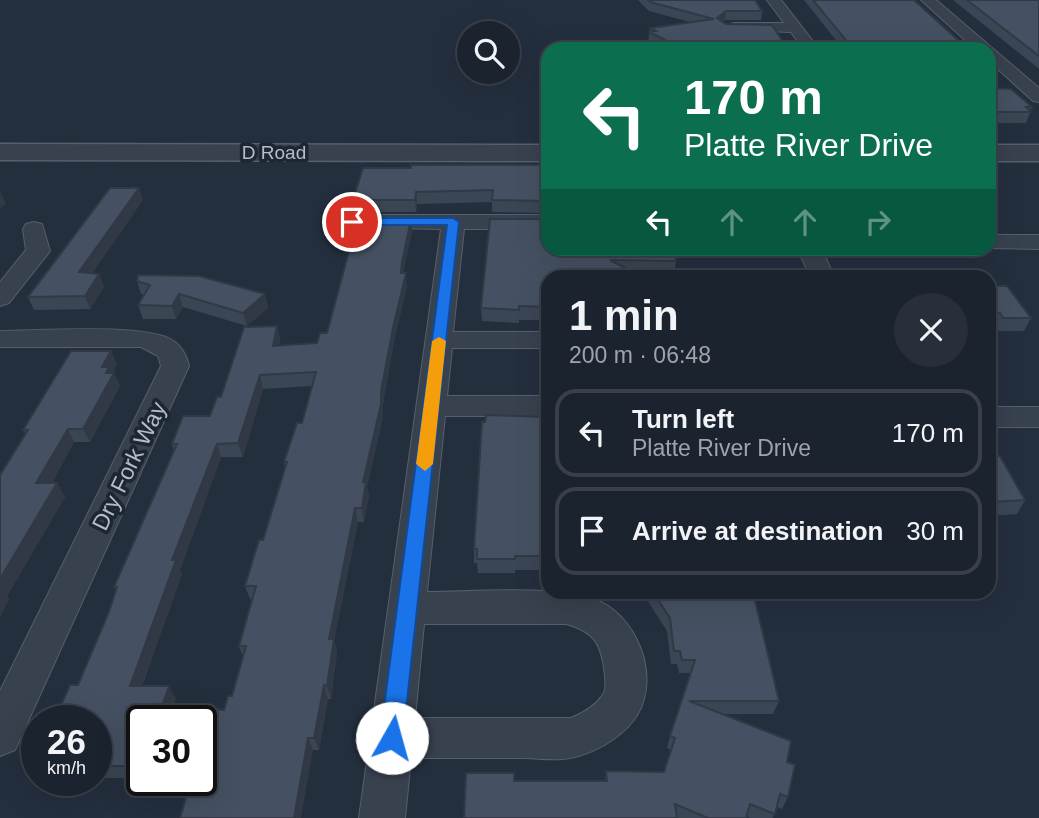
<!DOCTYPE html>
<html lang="en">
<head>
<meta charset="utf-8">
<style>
	body { margin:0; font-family:Arial,sans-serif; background:#282f3a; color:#f1f3f6; height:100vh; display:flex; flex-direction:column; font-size:26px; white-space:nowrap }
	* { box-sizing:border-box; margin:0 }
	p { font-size:23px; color:#a0a4aa }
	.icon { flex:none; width:38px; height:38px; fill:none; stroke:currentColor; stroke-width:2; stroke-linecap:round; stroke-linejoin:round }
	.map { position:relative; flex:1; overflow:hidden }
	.side { position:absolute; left:541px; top:270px; width:455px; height:329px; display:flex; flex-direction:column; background:#1b232e; border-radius:21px; box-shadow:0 7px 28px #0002,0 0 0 2px #39404a }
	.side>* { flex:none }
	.top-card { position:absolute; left:541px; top:42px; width:455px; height:214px; border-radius:21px; box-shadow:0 7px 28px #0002,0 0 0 2px #39404a; background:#0b6e4f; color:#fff; overflow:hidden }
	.controls { position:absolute; left:457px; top:21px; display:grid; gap:14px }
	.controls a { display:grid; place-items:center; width:63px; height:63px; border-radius:50%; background:#1b232e; box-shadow:0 7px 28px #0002,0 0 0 2px #39404a; font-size:35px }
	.speed { position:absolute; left:21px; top:705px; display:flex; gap:14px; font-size:35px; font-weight:700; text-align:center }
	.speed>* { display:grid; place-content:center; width:91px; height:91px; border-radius:50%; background:#1b232e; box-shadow:0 7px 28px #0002,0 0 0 2px #39404a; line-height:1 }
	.speed small { font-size:18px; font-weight:400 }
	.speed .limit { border:4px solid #111; border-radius:10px; background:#fff; color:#111 }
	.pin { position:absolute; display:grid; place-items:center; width:60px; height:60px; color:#fff; margin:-30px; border:4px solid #fff; border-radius:50%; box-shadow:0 2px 7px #0007 }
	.me { position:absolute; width:77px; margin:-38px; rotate:7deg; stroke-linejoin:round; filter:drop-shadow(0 0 5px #0008) }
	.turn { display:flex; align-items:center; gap:24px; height:147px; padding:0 28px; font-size:32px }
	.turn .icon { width:91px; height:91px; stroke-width:2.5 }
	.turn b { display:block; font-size:49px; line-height:60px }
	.lanes { display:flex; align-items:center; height:66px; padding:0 28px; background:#0003; justify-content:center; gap:35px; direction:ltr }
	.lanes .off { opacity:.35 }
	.round { display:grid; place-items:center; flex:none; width:74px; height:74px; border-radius:37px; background:#282f3a }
	.head { display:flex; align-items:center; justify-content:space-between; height:119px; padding:0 28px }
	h1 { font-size:42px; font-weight:700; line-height:52px }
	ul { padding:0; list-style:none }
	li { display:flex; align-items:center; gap:21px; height:88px; margin:0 14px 10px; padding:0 14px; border:4px solid #39404a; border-radius:21px }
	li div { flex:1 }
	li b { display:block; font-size:26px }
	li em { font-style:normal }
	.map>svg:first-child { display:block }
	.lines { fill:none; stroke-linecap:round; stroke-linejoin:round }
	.minor-casing { stroke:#565f6c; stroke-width:2 }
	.tertiary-casing { stroke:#565f6c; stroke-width:3 }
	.minor { fill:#38414e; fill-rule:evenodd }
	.tertiary { fill:#38414e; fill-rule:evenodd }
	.wall { fill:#3b4654 }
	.shaded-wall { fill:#303945 }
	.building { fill:#455162; stroke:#303945; stroke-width:2 }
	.route { fill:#1a73e8; stroke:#114b97; stroke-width:2 }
	.slow { fill:#f59e0b }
	.labels { text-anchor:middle; stroke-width:7; stroke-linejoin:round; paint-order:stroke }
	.far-street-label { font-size:19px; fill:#b4bcc9; stroke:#1d2633 }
	.street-label { font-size:23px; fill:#b4bcc9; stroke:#1d2633 }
</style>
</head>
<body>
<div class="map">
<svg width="1039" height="818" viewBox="0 0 1039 818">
	<rect width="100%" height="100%" fill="#242f3e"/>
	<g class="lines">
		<g class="minor-casing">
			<path id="minor" d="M767,0h14l38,49h-16l-12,-17 -63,-2 -2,-3 7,-4h51z
				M921,0h15l103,88v14l-6,-1 -44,-40v-12h-14z
				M352,215h196v14h-84l-11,103h95v16h-96l-5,48h101v20h-103l-18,176c45,0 137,-8 174,10 40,20 61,82 32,119 -14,18 -40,33 -63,37 -15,3 -32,0 -47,0 -38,0 -75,0 -112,0l-6,60h-46l82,-589 -97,-2 -3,-5 3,-5zM424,624h142c30,8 36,22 39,51 0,8 2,15 -3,21 -8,11 -19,17 -31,22h-156z
				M34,222l8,2 8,27 -41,52 -9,3v-24l26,-32 -3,-21 3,-5z
				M989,235h50v14l-52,-1z
				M797,248h24l13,28h-24z
				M0,331c37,0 144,-8 172,9 9,5 15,16 17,26l-174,384 -15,6v-65l161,-325 -3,-10 -17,-9h-141z
				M989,407h50v20h-50z"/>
		</g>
		<g class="tertiary-casing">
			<path id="tertiary" d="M0,144l548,1v16l-548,-1z
				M989,145h50v16h-50z"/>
		</g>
		<use href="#minor" class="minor"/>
		<use href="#tertiary" class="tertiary"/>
	</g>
	<path class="wall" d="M638,0h117l7,11 -1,9h-36l-2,2 65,27h-127l-13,-7 2,-14 40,-6 -41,-11z
		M804,0h110l54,49h-125z
		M953,0h86v69z
		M989,67l2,21 41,19 -6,16h-37z
		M548,165v48l-56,-1v-10l-75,2 -1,8h-51v-3h-9l-2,-12 57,-29z
		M143,200l-51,73 12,14 -14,22 -56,1 -6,-13z
		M548,219l128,42 -2,13h-39l-87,2v44h-29v3l-37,-2 -1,-13z
		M412,231l-9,42 4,13 -13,55 -11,63v13l-16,70 2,9 -5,26h-6l-24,118 3,12 -6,47h-3l-9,51h-6l-89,-40 8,-14 11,-39 -4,-11 13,-47h-2l-5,-13 18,-46 22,-73 -1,-5 18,-39 10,-37 -49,3 -20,68h-22l-41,113 2,4 -40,112 34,13 -34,22v57h-44l-2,-2v-55l-18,-36 31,-73 7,-22 -2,-3 60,-136 -2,-7 38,-28 11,-19 56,-71 3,13 -1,6 38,-2z
		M137,281l128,13 3,14 -21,18 -64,-19 -7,12h-33l-5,-14 6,-10 -3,-1z
		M989,286l42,32 -7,13h-27l-3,-5h-5z
		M111,351l6,14 -5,8h2l6,13 -30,56h-16l-22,41h5l8,14 -58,99 2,3 -9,18 25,-184 -2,-3z
		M548,417v153h-33v3h-37l-1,-10h-3v-14z
		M989,455l36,45 -8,14 -28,2z
		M642,592h111l26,109 -6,13h-51l65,48 1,35 -6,12 -5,-2 -4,11h-23l-3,-2 -1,2h-282l50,-37h91l1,-10 58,1 7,-22 -4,-2 3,-12 21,-63h-12l-2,-9h-6l-4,-33z"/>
	<path class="shaded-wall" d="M726,11l-1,9 -9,8 1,-10z
		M139,188l4,12 -58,84 -6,-12z
		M1,192l5,12 -6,4v-15z
		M416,192l1,12 -1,8 -1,-12z
		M411,219l1,12 -9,44 -2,-2 1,-11z
		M406,273l1,13 -13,55 -11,63v13l-16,70 2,9 -5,26 -2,-14 1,-26 30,-154z
		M99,274l5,13 -14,22 -5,-13z
		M179,294l4,13 -7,12 -4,-13z
		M265,294l3,14 -21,18 -4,-13z
		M277,326l3,13 -4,20 -3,-13z
		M111,351l6,14 -5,9 2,-1 6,13 -30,56 -7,-13 19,-62z
		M260,375l3,14 -20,68 -5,-14z
		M68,429l6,13 -30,55 -8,-14z
		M217,444l4,13 -41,113 2,4 -45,125 -7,-13 42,-126z
		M57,483l8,14 -58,99 2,3 -9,18v-38z
		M355,508l3,14 -24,118 3,12 -6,47 -4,-13 2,-47z
		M324,685l4,14 -9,51 -5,-12z
		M169,686l7,13 -7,22h-12z
		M308,738l5,12 -12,68h-7z"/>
	<path class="building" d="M648,0h107l7,11h-36l-9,7 9,6 46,1 16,24h-105l-34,-17 7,-1 -6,-3 64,-9 -64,-17z
		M813,0h101l54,49h-115z
		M967,0h72v56z
		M989,67l6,7 -5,2 1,12 20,1 21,18h-6l5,5h-42z
		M411,165h137v36l-56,-1 1,-10 -77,2 -1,8h-51l1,-3h-11l9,-29h48z
		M110,188h29l-60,84 20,2 -14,22 -57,1z
		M358,218l53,1 -9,43 -1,11h5l-13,55 -12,63v13l-18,78h3l-4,26h-7l-26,131h5l-7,47 -3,-1 -10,53h-6l-14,80h-114l11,-38h10v-45l8,-26 15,1 4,-14h4l14,-50h-7l17,-60h-11l14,-46h4l24,-78h-3l13,-39h5l14,-51 -56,3 -22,68 -21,1 -45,116h4l-46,126h39l-12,35h-15v45h-46v-45h-42l16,-36h8l31,-73 8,-25h-3l63,-143h-5l11,-28h27l7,-19h4l23,-70 33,-1 -4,20 44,-3 3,-10h7z
		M490,219h58v29h125l3,13 -66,-1 31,16h-93v31l-29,-1v4l-38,-2z
		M138,275l61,1 66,18 -22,19 -64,-19 -7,12 -34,-1 12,-20 -13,-4z
		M989,286h18l24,32h-28l-3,-5h-11z
		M71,351h40l-9,16h7l-3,6h8l-31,56h-15l-32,54h21l-57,96v-104l28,-45h-5z
		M486,415l62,2v139h-33v3h-38v-10h-3l8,-127h3z
		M989,455l11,1 25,44 -36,2z
		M653,592h100l26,109h-90l102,40 -4,21 8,3 -7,32 -8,-3 -5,20 -25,-10 -4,14h-38l-33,-14 2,14h-213l2,-45h48v8h93l-1,-10 58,1 11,-34 -5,-2 25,-76h-13l-2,-9h-6l-4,-33z"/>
	<path class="route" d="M453,218l6,4 -56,516 -3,8 -8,3 -8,-3 -4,-8 67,-513h-95l-6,-3 6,-4z"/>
	<path class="slow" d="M439,337l7,4 -13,123 -8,7 -9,-7 16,-123z"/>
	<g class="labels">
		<g class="far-street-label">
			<text x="274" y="159">D Road</text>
		</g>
		<g class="street-label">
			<text transform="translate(129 466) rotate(-64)" y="8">Dry Fork Way</text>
		</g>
	</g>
</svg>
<div class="controls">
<a><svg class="icon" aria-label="search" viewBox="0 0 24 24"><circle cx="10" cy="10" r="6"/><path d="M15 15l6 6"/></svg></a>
</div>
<div class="speed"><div>26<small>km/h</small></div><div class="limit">30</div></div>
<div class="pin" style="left:352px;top:222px;background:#d93025"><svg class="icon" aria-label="arrive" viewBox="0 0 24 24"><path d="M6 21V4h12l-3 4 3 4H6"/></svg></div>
<svg class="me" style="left:392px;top:738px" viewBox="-20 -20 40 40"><circle r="19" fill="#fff"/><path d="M0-13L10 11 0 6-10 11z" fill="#1a73e8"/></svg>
<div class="top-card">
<div class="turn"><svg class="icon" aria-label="left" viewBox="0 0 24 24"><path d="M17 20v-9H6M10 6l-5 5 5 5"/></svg><div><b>170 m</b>Platte River Drive</div></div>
<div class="lanes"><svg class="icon" aria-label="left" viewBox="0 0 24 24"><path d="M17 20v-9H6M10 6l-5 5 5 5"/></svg><svg class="icon off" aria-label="ahead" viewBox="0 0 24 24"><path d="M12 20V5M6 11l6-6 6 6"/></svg><svg class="icon off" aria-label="ahead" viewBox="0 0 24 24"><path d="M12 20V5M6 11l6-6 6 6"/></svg><svg class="icon off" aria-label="right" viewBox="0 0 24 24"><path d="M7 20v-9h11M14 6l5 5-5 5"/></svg></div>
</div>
<section class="side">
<div class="head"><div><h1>1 min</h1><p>200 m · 06:48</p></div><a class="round"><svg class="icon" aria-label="close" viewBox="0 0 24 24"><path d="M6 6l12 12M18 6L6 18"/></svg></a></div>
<ul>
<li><svg class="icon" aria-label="left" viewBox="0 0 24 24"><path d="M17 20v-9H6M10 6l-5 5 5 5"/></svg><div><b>Turn left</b><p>Platte River Drive</p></div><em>170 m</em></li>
<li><svg class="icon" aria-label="arrive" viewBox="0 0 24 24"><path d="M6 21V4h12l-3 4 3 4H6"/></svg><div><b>Arrive at destination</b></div><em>30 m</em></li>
</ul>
</section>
</div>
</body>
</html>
